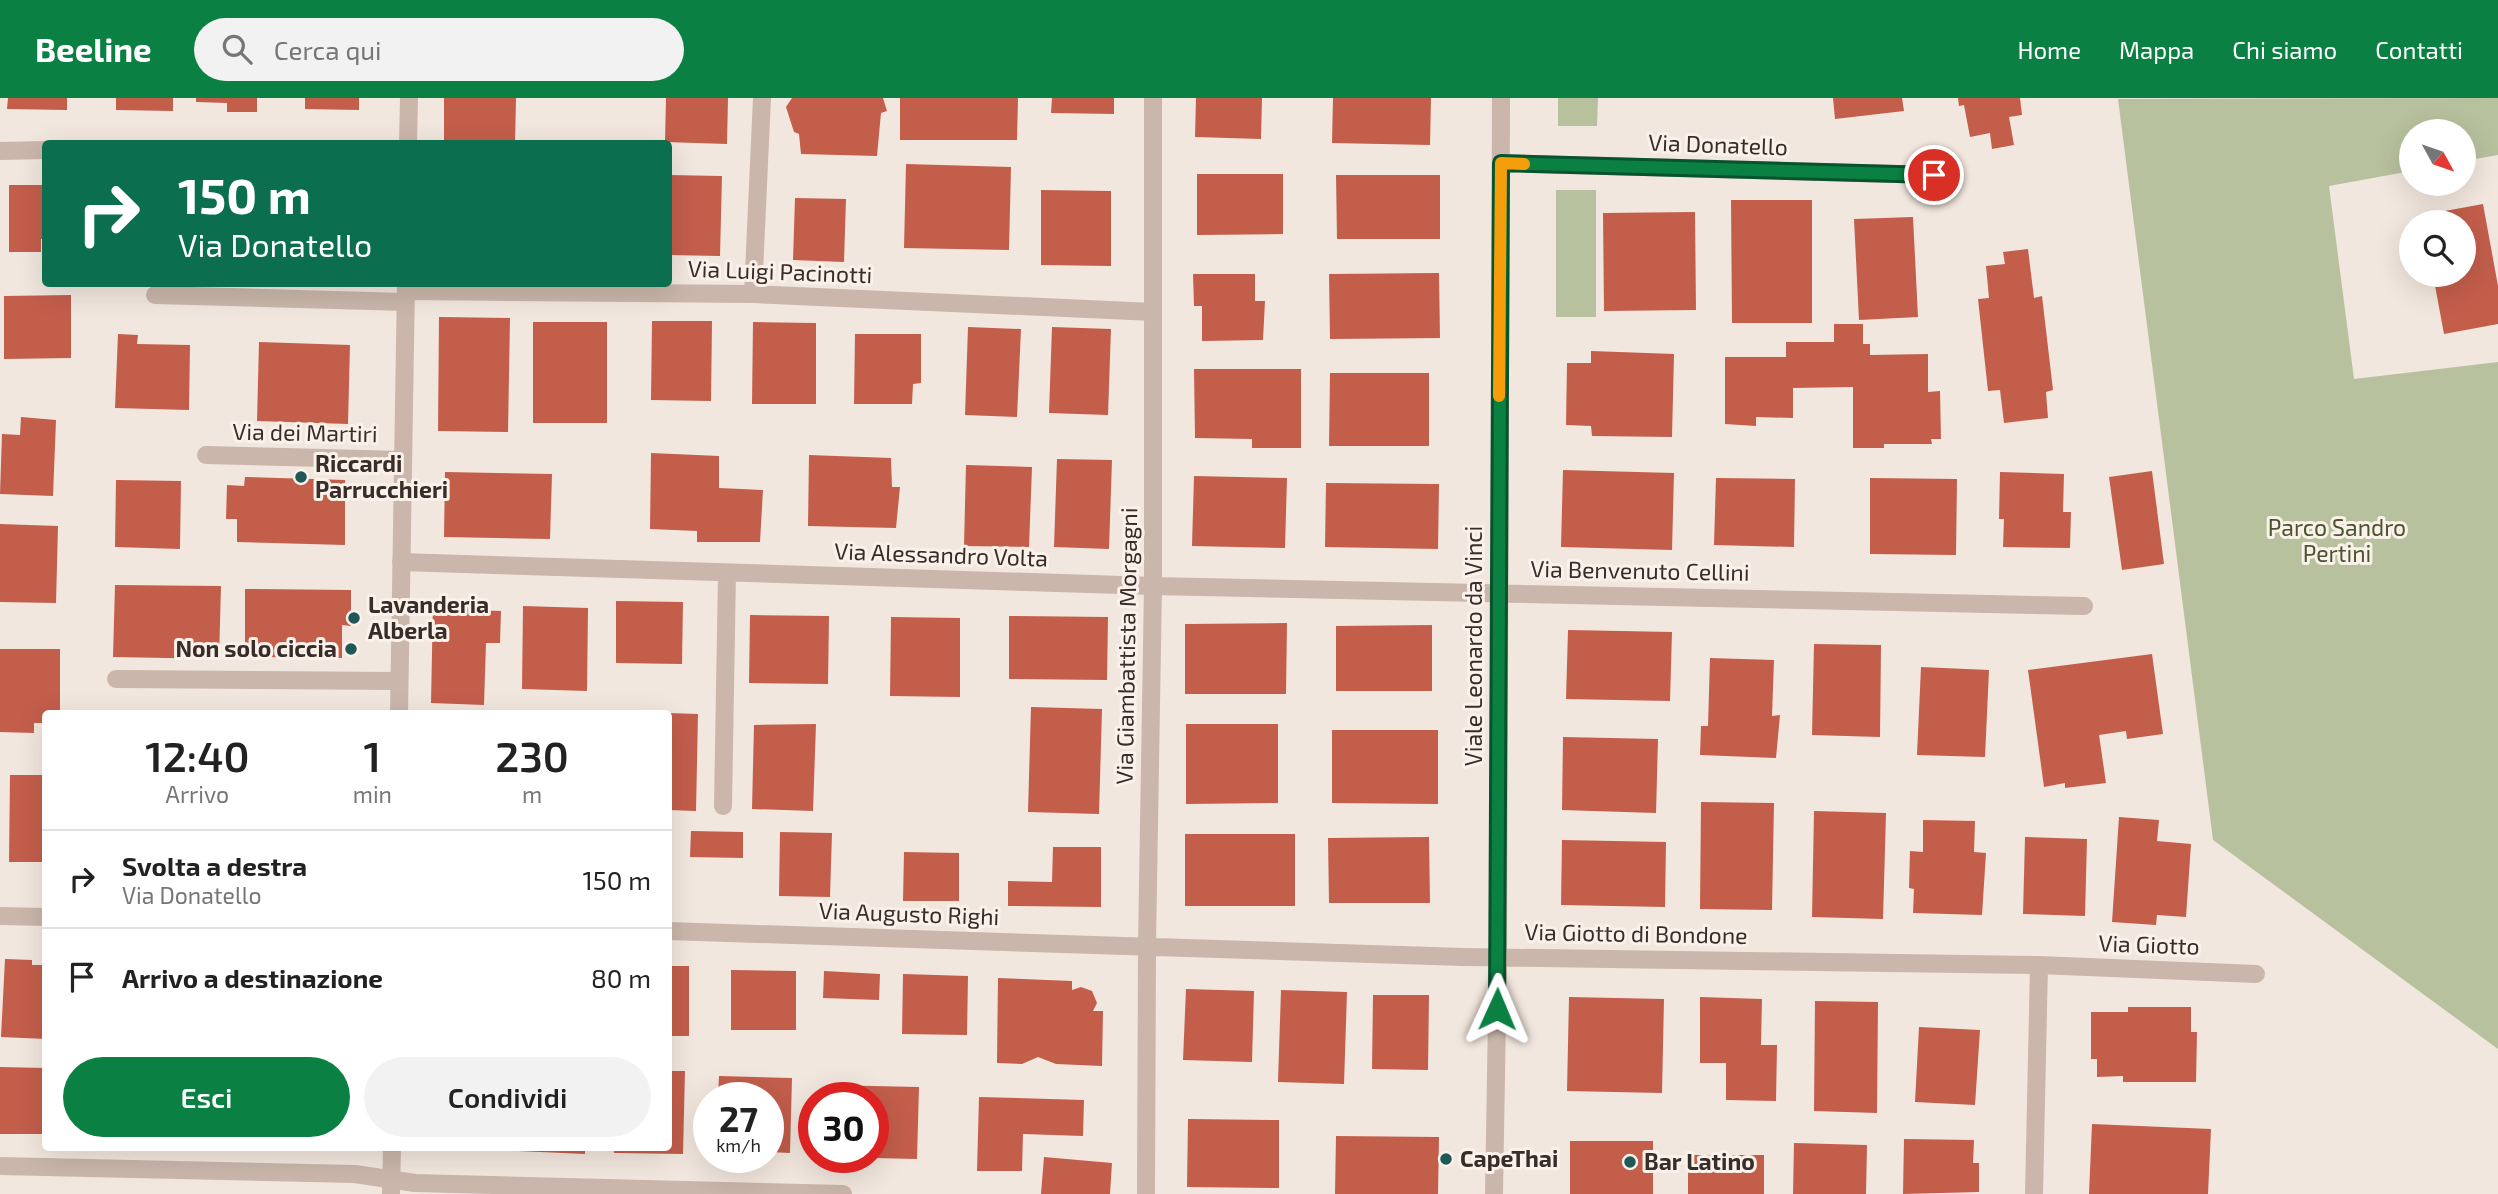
<!DOCTYPE html>
<html lang="it">
<head>
<meta charset="utf-8">
<style>
	body { margin:0; font-family:"Exo 2",sans-serif; background:#f2f2f2; color:#222; height:100vh; display:flex; flex-direction:column; font-size:26px; white-space:nowrap }
	* { box-sizing:border-box; margin:0 }
	p { font-size:23px; color:#767676 }
	.icon { flex:none; width:38px; height:38px; fill:none; stroke:currentColor; stroke-width:2; stroke-linecap:round; stroke-linejoin:round }
	.map { position:relative; flex:1; overflow:hidden }
	.side { position:absolute; left:42px; top:612px; width:630px; height:441px; display:flex; flex-direction:column; background:#fff; border-radius:7px; box-shadow:0 7px 28px #0002 }
	.side>* { flex:none }
	.top-card { position:absolute; left:42px; top:42px; width:630px; height:147px; border-radius:7px; box-shadow:0 7px 28px #0002; background:#0b6e4f; color:#fff; overflow:hidden }
	.needle { width:46px; rotate:130deg }
	.fabs { position:absolute; left:2399px; top:21px; display:grid; gap:14px }
	.fabs a { display:grid; place-items:center; width:77px; height:77px; border-radius:50%; background:#fff; box-shadow:0 7px 28px #0002; font-size:35px }
	.speed { position:absolute; left:693px; top:984px; display:flex; gap:14px; font-size:35px; font-weight:700; text-align:center }
	.speed>* { display:grid; place-content:center; width:91px; height:91px; border-radius:50%; background:#fff; box-shadow:0 7px 28px #0002; line-height:1 }
	.speed small { font-size:18px; font-weight:400 }
	.speed .limit { border:10px solid #d22; background:#fff; color:#111 }
	.pin { position:absolute; display:grid; place-items:center; width:60px; height:60px; color:#fff; margin:-30px; border:4px solid #fff; border-radius:50%; box-shadow:0 2px 7px #0007 }
	.me { position:absolute; width:77px; margin:-38px; rotate:1deg; stroke-linejoin:round; filter:drop-shadow(0 0 5px #0008) }
	.turn { display:flex; align-items:center; gap:24px; height:147px; padding:0 21px; font-size:32px }
	.turn .icon { width:91px; height:91px; stroke-width:2.5 }
	.turn b { display:block; font-size:49px; line-height:60px }
	.eta { display:flex; justify-content:space-evenly; align-items:center; height:119px; text-align:center }
	.eta b { font-size:42px; font-weight:600; line-height:49px }
	.primary-button { display:flex; gap:14px; margin-top:auto; padding:14px 21px }
	.primary-button a { flex:1; height:80px; border-radius:42px; background:#0b8043; color:#fff; font-size:28px; font-weight:600; line-height:80px; text-align:center }
	.primary-button a+a { background:#f2f2f2; color:#222 }
	ul { padding:0; list-style:none }
	li { display:flex; align-items:center; gap:21px; height:98px; padding:0 21px; border-top:2px solid #e0e0e0 }
	li div { flex:1 }
	li b { display:block; font-size:26px }
	li em { font-style:normal }
	header { display:flex; align-items:center; gap:42px; box-sizing:border-box; height:98px; padding:0 35px; background:#0b8043; color:#fff }
	header strong { font-size:33px }
	nav { display:flex; gap:38px; margin-inline-start:auto; font-size:24px }
	.search { width:490px; height:63px; background:#f2f2f2; display:flex; align-items:center; gap:18px; box-sizing:border-box; padding:0 24px; border-radius:38px; color:#767676; font-size:26px }
	.map>svg:first-child { display:block }
	.green { fill:#b8c19e }
	.building { fill:#c35e4b }
	.lines { fill:none; stroke-linecap:round; stroke-linejoin:round }
	.minor { stroke:#cab6aa; stroke-width:18 }
	.tertiary { stroke:#cab6aa; stroke-width:18 }
	.route-casing { stroke:#07532c; stroke-width:18 }
	.route { stroke:#0b8043; stroke-width:12 }
	.slow { stroke:#f59e0b; stroke-width:12 }
	.poi-dot { fill:#205857; stroke:#faf1ea; stroke-width:2.5 }
	.labels { text-anchor:middle; stroke-width:6; stroke-linejoin:round; paint-order:stroke }
	.street-label { font-size:23px; fill:#382d29; stroke:#faf1ea }
	.poi-label { font-size:23px; font-weight:bold; fill:#382d29; stroke:#faf1ea; text-anchor:start }
	.park-label { font-size:23px; fill:#4a552e; stroke:#faf1ea }
</style>
</head>
<body>
<header>
<strong>Beeline</strong>
<div class="search"><svg class="icon" aria-label="search" viewBox="0 0 24 24"><circle cx="10" cy="10" r="6"/><path d="M15 15l6 6"/></svg>Cerca qui</div>
<nav><a>Home</a><a>Mappa</a><a>Chi siamo</a><a>Contatti</a></nav>
</header>
<div class="map">
<svg width="2498" height="1096" viewBox="0 0 2498 1096">
	<rect width="100%" height="100%" fill="#f2e7de"/>
	<path class="green" d="M1558,0h40l-1,28h-39z
		M2498,0v57l-34,6v-30h-52l-1,40 -82,15 25,193 144,-17v687l-285,-209 -95,-741z
		M1556,92h40v127h-40z"/>
	<path class="building" d="M8,0h59v12l-60,-1z
		M116,0h57v13l-57,-1z
		M196,0h61v14h-30v-9l-31,-1z
		M305,0h54v12l-54,-1z
		M444,0h72l-1,46h-71z
		M666,0h62l-1,46 -62,-2z
		M792,0h91l4,13 -6,2 -4,43 -76,-2 -2,-20 -5,-2 -8,-25z
		M900,0h118l-1,42h-117z
		M1052,0h62v16l-63,-1z
		M1196,0h66l-1,41 -66,-2z
		M1333,0h98l-1,47 -98,-2z
		M1833,0h69l2,13 -69,8z
		M1958,0h62l2,17 -13,2 5,28 -22,4 -2,-16 -20,4 -6,-32 -5,1z
		M906,66l105,3 -2,83 -105,-2z
		M1197,76h86v60l-86,1z
		M668,77l54,1 -2,80 -52,-1z
		M1336,77h104v64h-103z
		M9,87h37v54h-5v13h-32z
		M1041,92l70,1v75l-70,-1z
		M795,100l51,1 -2,63 -51,-2z
		M1731,102h81v123h-80z
		M2483,106l15,82v38l-54,10 -11,-59h31v-53h-40l-1,-7z
		M1695,114l1,98 -92,1 -1,-98z
		M1913,119l5,100 -59,3 -5,-101z
		M2028,151l6,49 8,-2 11,94 -7,2 2,26 -44,5 -4,-33 -12,1 -10,-92 11,-1 -3,-32 19,-2 -2,-12z
		M1439,175l1,65 -110,1 -1,-65z
		M1193,176h62v27h10l-2,39 -61,1v-35h-8z
		M71,197v63l-67,1v-63z
		M439,219l71,1 -2,114 -70,-1z
		M652,223h60l-1,80 -60,-1z
		M533,224h74v101h-74z
		M753,224l63,1v81h-64z
		M1834,226h29v20h7v11l58,-1v38l12,-1 1,48h-10l1,5h-48v4h-31v-61l-60,1v30l-37,-1v9l-31,-2v-67h61v-15h48z
		M968,229l53,2 -4,88 -52,-2z
		M1052,229l59,2 -3,86 -59,-2z
		M118,236l20,1 -1,9 53,1 -1,65 -74,-2z
		M855,236h66v49l-8,1 -1,20h-58z
		M259,244l91,3 -2,79 -91,-3z
		M1591,253l83,3 -2,83 -80,-1 -1,-10 -25,-1 1,-62h24z
		M1194,271h107v79h-49v-9l-57,-1z
		M1330,275h99v73h-100z
		M21,319l35,3 -3,76 -53,-2 2,-60 18,1z
		M651,355l68,3v32l44,2 -3,52h-63v-11l-47,-2z
		M809,357l82,3 1,29h8l-4,41 -88,-2z
		M1057,361l55,1 -3,89 -55,-2z
		M966,367l66,2 -3,80 -65,-1z
		M1563,372l111,3 -2,77 -111,-3z
		M2152,373l12,93 -42,6 -13,-93z
		M445,374l107,2 -2,65 -106,-2z
		M2000,374l64,2 -1,38h8l-1,36 -67,-1 1,-28h-5z
		M1194,378l93,2 -2,70 -93,-2z
		M245,379l100,3v65l-108,-3v-23h-11l1,-34 17,1z
		M1716,380l79,1 -1,68 -80,-2z
		M1870,380l87,1 -1,76 -86,-1z
		M116,382l65,1 -1,68 -65,-2z
		M1326,385l113,1 -1,65 -113,-2z
		M0,426l58,2 -2,77 -56,-1z
		M115,487l106,1 -2,73 -106,-2z
		M245,491l106,1v36l-9,-1v33l-97,-1z
		M616,503l67,1 -1,62 -66,-1z
		M433,504l38,1v7l30,1 -1,32h-14l-2,62 -53,-2z
		M523,508l65,2 -1,83 -65,-2z
		M750,517l79,1 -1,68 -79,-1z
		M1009,518l99,1 -1,63 -98,-1z
		M891,519l69,1v79l-70,-1z
		M1287,525l-1,71h-101v-70z
		M1432,527v66h-96v-65z
		M1568,532l104,2 -2,69 -104,-2z
		M1814,546l67,1 -1,92 -68,-2z
		M0,551h60v65h-14v9h-12v10l-34,-1z
		M2152,556l11,80 -36,5 -1,-8 -27,4 7,48 -41,5v-5l-21,4 -16,-117z
		M1710,560l64,2 -2,56 8,-1 -4,43 -76,-3 1,-29h7z
		M1921,569l68,3 -4,87 -68,-2z
		M1031,609l71,2 -3,105 -71,-2z
		M668,615l30,1 -2,97 -28,-1z
		M816,626l-3,87 -61,-2 2,-84z
		M1186,626h92v79l-92,1z
		M1332,632h106v74l-106,-1z
		M1563,639l95,2 -2,74 -94,-3z
		M10,677h36v87h-37z
		M1701,704l73,1 -2,107 -72,-1z
		M1814,713l72,2 -3,106 -71,-2z
		M2119,719l40,3 -2,21 34,3 -5,73 -29,-2 -1,10 -44,-3z
		M1923,722l52,1 -1,31 12,1 -4,62 -69,-2 1,-24 -5,-1 1,-37 13,1z
		M691,733l52,1v26l-53,-1z
		M780,734l52,1 -2,64 -51,-1z
		M1185,736h110v72h-110z
		M1429,739l1,66h-101l-1,-65z
		M2025,739l62,2 -2,77 -62,-2z
		M1562,742l104,2 -1,65 -104,-2z
		M1053,749h48v60l-93,-1v-25l44,1z
		M904,754l55,1v48h-56z
		M5,861l27,1v5h14v74l-45,-2z
		M668,868h21v70h-21z
		M731,872l65,1v59h-65z
		M824,873l56,3 -1,26 -56,-2z
		M903,876l65,2 -1,59 -65,-1z
		M998,880l74,3v9l9,-3 11,4 5,12 -4,8h10l-1,55 -46,-2 -18,-7 -16,7 -25,-1z
		M1186,891l68,2 -2,71 -69,-2z
		M1281,892l66,2 -3,92 -66,-2z
		M1373,897h56l-1,75 -56,-1z
		M1569,899l95,2 -2,94 -95,-2z
		M1700,899l62,2 -1,46h16l-1,56 -50,-1v-37h-26z
		M1815,903l63,1 -1,111 -63,-2z
		M2128,909h63v25h6l-1,50h-73v-6l-26,1v-18h-6v-47h37z
		M1919,929l61,3 -5,75 -60,-3z
		M0,969l46,1v66h-46z
		M668,973h17l-2,83 -69,-1v-5h54z
		M719,978l73,2 -2,75 -22,-1v-55h-50z
		M826,987l93,2 -2,72 -44,-1v-61h-47z
		M979,999l105,3 -1,36 -60,-2 -1,37h-45z
		M1188,1021l91,1v68l-92,-1z
		M2092,1026l119,5 -3,65h-119z
		M1336,1038l103,1 -1,57h-103z
		M1904,1041l70,1 -1,23h6v29l-76,2z
		M1570,1043h83v53h-83z
		M1794,1045l73,2 -1,49h-73z
		M518,1050h67v6l-67,-3z
		M1688,1057h76v39h-76z
		M1044,1059l68,6 -2,31h-69z"/>
	<g class="lines">
		<path class="minor" d="M0,53l46,-1
			M1501,65l433,12
			M406,193l347,3 400,18
			M753,196l9,-196
			M155,197l250,7
			M206,357l197,5
			M401,464l752,24 931,20
			M116,581l283,2
			M723,708l4,-233
			M0,818l46,1
			M668,833l795,26 576,8 217,9
			M0,1068l355,8 60,9 428,11
			M1146,1096l1,-249 6,-359v-488
			M1494,1096l4,-237 3,-859
			M2034,1096l5,-229"/>
		<path class="tertiary" d="M408,46l1,-46
			M399,616l7,-430
			M391,1096l1,-46"/>
	</g>
	<g class="lines">
		<g class="route-casing">
			<path id="route" d="M1497,911l4,-846 433,12"/>
		</g>
		<use href="#route" class="route"/>
		<path class="slow" d="M1499,298l2,-233 23,1"/>
	</g>
	<g class="poi-dot">
		<circle cx="301" cy="379" r="7"/>
		<circle cx="354" cy="520" r="7"/>
		<circle cx="351" cy="551" r="7"/>
		<circle cx="1446" cy="1061" r="7"/>
		<circle cx="1630" cy="1064" r="7"/>
	</g>
	<g class="labels">
		<g class="street-label">
			<text transform="translate(1718 47) rotate(2)" y="8">Via Donatello</text>
			<text transform="translate(780 174) rotate(2)" y="8">Via Luigi Pacinotti</text>
			<text transform="translate(305 335) rotate(1)" y="8">Via dei Martiri</text>
			<text transform="translate(941 457) rotate(2)" y="8">Via Alessandro Volta</text>
			<text transform="translate(1640 473) rotate(1)" y="8">Via Benvenuto Cellini</text>
			<text transform="translate(1127 548) rotate(-89)" y="8">Via Giambattista Morgagni</text>
			<text transform="translate(1474 548) rotate(-90)" y="8">Viale Leonardo da Vinci</text>
			<text transform="translate(909 816) rotate(2)" y="8">Via Augusto Righi</text>
			<text transform="translate(1636 836) rotate(1)" y="8">Via Giotto di Bondone</text>
			<text transform="translate(2149 847) rotate(2)" y="8">Via Giotto</text>
		</g>
		<g class="poi-label">
			<text x="315" y="374">Riccardi<tspan x="315" dy="26">Parrucchieri</tspan></text>
			<text x="368" y="515">Lavanderia<tspan x="368" dy="26">Alberla</tspan></text>
			<text x="337" y="559" text-anchor="end">Non solo ciccia</text>
			<text x="1460" y="1069">CapeThai</text>
			<text x="1644" y="1072">Bar Latino</text>
		</g>
		<g class="park-label">
			<text x="2337" y="438">Parco Sandro<tspan x="2337" dy="26">Pertini</tspan></text>
		</g>
	</g>
</svg>
<div class="fabs">
<a><svg class="needle" viewBox="-14 -14 28 28"><path d="M0-13l5 13h-10z" fill="#e53935"/><path d="M0 13l5-13h-10z" fill="#767676"/></svg></a>
<a><svg class="icon" aria-label="search" viewBox="0 0 24 24"><circle cx="10" cy="10" r="6"/><path d="M15 15l6 6"/></svg></a>
</div>
<div class="speed"><div>27<small>km/h</small></div><div class="limit">30</div></div>
<div class="pin" style="left:1934px;top:77px;background:#d93025"><svg class="icon" aria-label="arrive" viewBox="0 0 24 24"><path d="M6 21V4h12l-3 4 3 4H6"/></svg></div>
<svg class="me" style="left:1497px;top:911px" viewBox="-20 -20 40 40"><path d="M0-17L14 15 0 8-14 15z" fill="#0b8043" stroke="#fff" stroke-width="4"/></svg>
<div class="top-card">
<div class="turn"><svg class="icon" aria-label="right" viewBox="0 0 24 24"><path d="M7 20v-9h11M14 6l5 5-5 5"/></svg><div><b>150 m</b>Via Donatello</div></div>
</div>
<section class="side">
<div class="eta">
<div><b>12:40</b><p>Arrivo</p></div>
<div><b>1</b><p>min</p></div>
<div><b>230</b><p>m</p></div>
</div>
<ul>
<li><svg class="icon" aria-label="right" viewBox="0 0 24 24"><path d="M7 20v-9h11M14 6l5 5-5 5"/></svg><div><b>Svolta a destra</b><p>Via Donatello</p></div><em>150 m</em></li>
<li><svg class="icon" aria-label="arrive" viewBox="0 0 24 24"><path d="M6 21V4h12l-3 4 3 4H6"/></svg><div><b>Arrivo a destinazione</b></div><em>80 m</em></li>
</ul>
<div class="primary-button"><a>Esci</a><a>Condividi</a></div>
</section>
</div>
</body>
</html>
